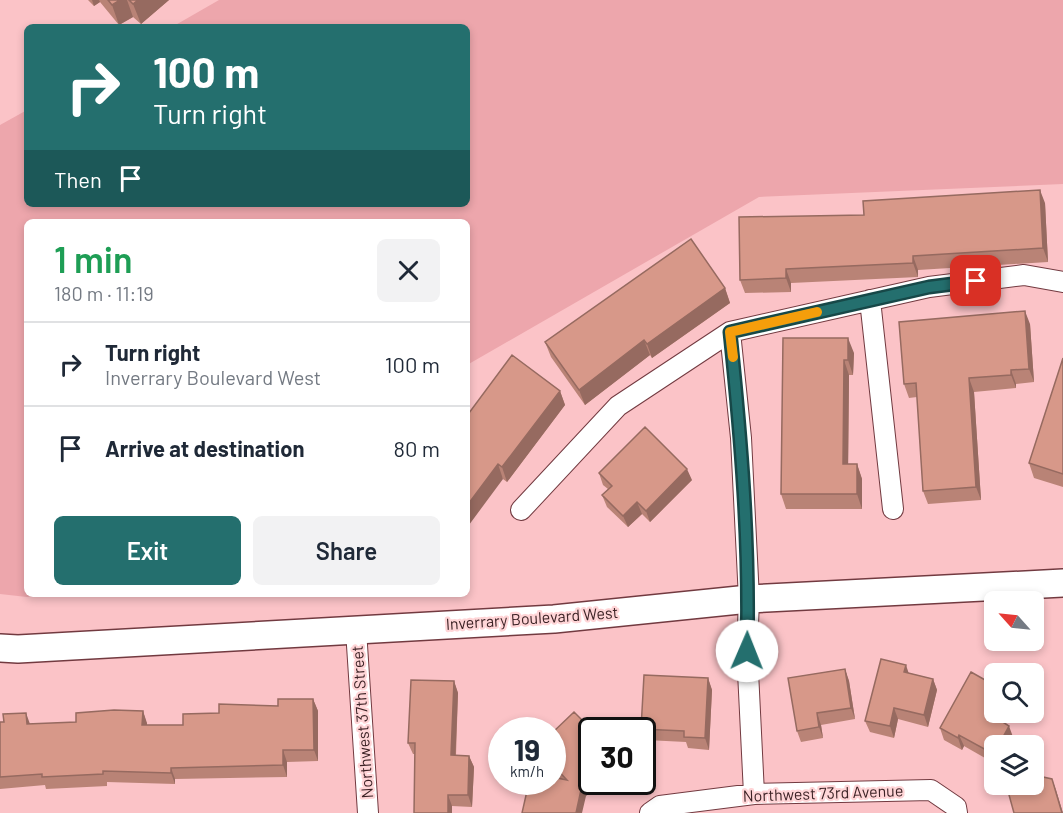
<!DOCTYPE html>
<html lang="en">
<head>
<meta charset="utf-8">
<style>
	body { margin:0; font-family:Barlow,sans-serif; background:#f2f2f3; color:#1f2937; height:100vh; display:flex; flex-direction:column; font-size:22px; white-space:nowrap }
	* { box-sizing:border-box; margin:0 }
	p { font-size:20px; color:#747a83 }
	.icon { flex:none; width:33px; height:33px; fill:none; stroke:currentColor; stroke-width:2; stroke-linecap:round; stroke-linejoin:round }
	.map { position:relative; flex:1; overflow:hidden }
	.side { position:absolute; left:24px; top:219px; width:446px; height:378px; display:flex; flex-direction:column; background:#fff; border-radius:9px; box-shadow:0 3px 9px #0003 }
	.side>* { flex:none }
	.hud { position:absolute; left:24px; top:24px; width:446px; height:183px; border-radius:9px; box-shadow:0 3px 9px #0003; background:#246f6e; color:#fff; overflow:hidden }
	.needle { width:39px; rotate:297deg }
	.tools { position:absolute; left:984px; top:591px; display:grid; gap:12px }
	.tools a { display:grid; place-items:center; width:60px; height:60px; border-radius:9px; background:#fff; box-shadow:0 3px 9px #0003; font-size:30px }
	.speed { position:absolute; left:488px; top:717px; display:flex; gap:12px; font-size:30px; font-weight:700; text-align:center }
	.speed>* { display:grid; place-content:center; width:78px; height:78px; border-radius:50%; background:#fff; box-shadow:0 3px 9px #0003; line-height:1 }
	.speed small { font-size:15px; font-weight:400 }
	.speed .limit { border:3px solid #111; border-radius:9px; background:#fff; color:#111 }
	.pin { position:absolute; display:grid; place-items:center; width:51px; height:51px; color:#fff; margin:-26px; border-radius:12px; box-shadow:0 3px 9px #0006 }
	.me { position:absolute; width:66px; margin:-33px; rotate:1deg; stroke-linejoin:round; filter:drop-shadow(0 0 4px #0008) }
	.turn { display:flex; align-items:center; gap:21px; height:126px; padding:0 30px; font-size:27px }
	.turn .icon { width:78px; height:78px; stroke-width:2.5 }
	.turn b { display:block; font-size:42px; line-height:51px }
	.then { display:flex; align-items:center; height:57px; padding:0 30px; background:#0003; gap:12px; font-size:22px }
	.round { display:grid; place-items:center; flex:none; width:63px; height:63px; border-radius:9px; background:#f2f2f3 }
	.summary { display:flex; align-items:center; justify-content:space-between; height:102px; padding:0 30px }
	h1 { font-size:36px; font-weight:600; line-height:45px; color:#1e9e55 }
	.cta { display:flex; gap:12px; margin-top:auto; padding:12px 30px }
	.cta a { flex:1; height:69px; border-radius:9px; background:#246f6e; color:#fff; font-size:24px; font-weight:600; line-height:69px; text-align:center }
	.cta a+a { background:#f2f2f3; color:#1f2937 }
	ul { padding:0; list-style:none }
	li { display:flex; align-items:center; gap:18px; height:84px; padding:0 30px; border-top:2px solid #e0e1e3 }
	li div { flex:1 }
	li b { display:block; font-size:22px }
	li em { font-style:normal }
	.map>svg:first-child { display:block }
	.green { fill:#eda6ac }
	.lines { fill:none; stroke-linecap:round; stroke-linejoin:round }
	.street-casing { stroke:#723a40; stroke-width:22 }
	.secondary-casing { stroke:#723a40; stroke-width:30 }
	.street { stroke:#fff; stroke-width:20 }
	.secondary { stroke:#fff; stroke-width:27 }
	.wall { fill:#b98376 }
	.shaded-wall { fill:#966a60 }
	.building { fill:#d79889; stroke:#966a60; stroke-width:1.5 }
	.route-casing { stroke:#174848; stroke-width:15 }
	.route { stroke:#246f6e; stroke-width:10 }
	.slow { stroke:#f59e0b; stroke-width:10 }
	.labels { text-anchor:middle; stroke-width:4.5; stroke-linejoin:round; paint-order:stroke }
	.street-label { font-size:16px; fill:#3d2326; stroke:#ffd5d7 }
</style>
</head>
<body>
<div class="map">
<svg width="1063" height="813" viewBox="0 0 1063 813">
	<rect width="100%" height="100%" fill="#fbc3c7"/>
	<path class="green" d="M219,0h844v184l-304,13 -292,168 -1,-143h-439v372h30l-30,3 -27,-3v-469l27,-15v94h439v-177h-294z"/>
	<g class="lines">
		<g class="street-casing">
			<path id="street" d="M870,300l23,209
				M730,332l11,106 8,161 -2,52 7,143
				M521,510l97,-104 112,-74 199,-45 95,-12 39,7
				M356,630l12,183
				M650,813l10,-7 94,-12 177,-4 25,17 1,6"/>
		</g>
		<g class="secondary-casing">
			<path id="secondary" d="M0,648l18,1 536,-30 195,-20 314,-16"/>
		</g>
		<use href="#street" class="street"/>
		<use href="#secondary" class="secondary"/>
	</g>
	<path class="wall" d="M88,0h81l-28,24 -8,-7 -14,8 -19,-23 -6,4z
		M1045,203l3,59 -130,8v7l-127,6v9l-46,1 -5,-13 124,-65z
		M725,288l5,15 -78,55 -2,-3 -65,50 -34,-48 -6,-15z
		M1030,324l4,58 -18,2v4l-42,4 7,108 -53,4 -5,-13 -6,-94 -8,1 -5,-14z
		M783,338l71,15 -1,22h-4l-1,89h9l5,15v30h-76l-5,-15z
		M1063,358v129l-29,-9 -5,-15z
		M560,391l5,14 -58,77 -4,-3 -37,-62z
		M599,473l93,7 -42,42 -8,-8 -14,13 -21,-20 -5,-12 6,-6 -5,-4z
		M845,669l4,12 6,38 -34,6 2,13 -22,4 -4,-11z
		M909,673l24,6 4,11 -9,37 -30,-8 -4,19 -24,-6 -5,-11z
		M708,678l4,12 -3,60 -21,-2 -2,-6 -40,-2 -5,-11z
		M454,681l4,12 -2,62 13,1 5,11 -2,40 -20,-1v7h-38l1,-59h-2l-5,-11z
		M313,699l5,12v50l-31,1v15l-112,2v5l-68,-2v4l-61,3 -1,-4 -45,4v-67l30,2 46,-2 67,-11 4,14h36l36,-12 59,-7z
		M994,712h10l3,9 -1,3 7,13 -4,9h-15v16h-2l-28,-16 -2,4 -18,-10 -4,-12z
		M552,733l34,63 -27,-17 -7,-8z"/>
	<path class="shaded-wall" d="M92,0h7l1,2 -6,4z
		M120,0h7l6,17 -14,8 -7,-20z
		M138,0h31l-28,24 -8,-20z
		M1040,190l5,13 3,59 -5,-14z
		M913,256l5,14v7l-5,-14z
		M786,269l5,14v9l-5,-14z
		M725,288l5,15 -78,55 -5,-14z
		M1025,311l5,13 4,58 -5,-13z
		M848,338l6,15 -1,22 -5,-15z
		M644,340l6,15 -65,50 -6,-15z
		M844,360l5,15 -1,104 -5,-15z
		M1011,370l5,14v4l-5,-13z
		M969,378l5,14 7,108 -5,-13z
		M560,391l5,14 -58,77 -5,-15z
		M498,464l5,15 -37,50v-22z
		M857,464l5,15v30l-5,-15z
		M687,469l5,11 -42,42 -4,-11z
		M637,502l5,12 -14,13 -5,-11z
		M906,665l4,12 -6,-5z
		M845,669l4,12 6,38 -4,-11z
		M708,678l4,12 -3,60 -4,-12z
		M933,679l4,11 -9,37 -4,-12z
		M454,681l4,12 -3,74 -4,-12z
		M313,699l5,12v50l-4,-11z
		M894,708l4,11 -4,19 -4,-12z
		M143,711l4,12 -1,13 -4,-11z
		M1001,712h3l3,9 -5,9 -4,-11z
		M26,713l4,11h-3z
		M817,713l4,12 2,13 -4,-11z
		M1009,726l4,11 -4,9h-11z
		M959,735l5,11 -2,4 -4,-12z
		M283,750l4,12v15l-4,-12z
		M469,756l5,11 -2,40 -4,-12z
		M171,768l4,11v5l-4,-11z
		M591,776v6h11l-16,14 -4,17h-6l6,-28z
		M1052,779l4,11 7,23h-1z
		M448,795l4,11v7h-4z"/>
	<path class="building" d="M108,0h12l-8,5z
		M129,0h9l-5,4z
		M1040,190l3,58 -130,8v7l-127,6v9l-46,2 -1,-63 125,-2 -1,-14z
		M691,239l34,49 -78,56 -3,-4 -65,50 -34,-48z
		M1025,311l4,58 -18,1v5l-42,3 7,109 -53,4 -7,-108 -12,1 -5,-62z
		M783,338h65v22h-4l-1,104h14v30h-76z
		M512,355l48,36 -58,76 -4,-3 -32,43v-90z
		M1063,358v116l-34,-11z
		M645,427l42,42 -41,42 -9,-9 -14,14 -21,-21 10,-9 -13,-13z
		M881,659l25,6 -2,7 29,7 -9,36 -30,-7 -4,18 -25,-5z
		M845,669l6,39 -34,5 2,14 -22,4 -9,-53z
		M971,672l23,13v11l-3,6 3,2v8h7l-3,7 11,7 -11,20h-4v5h-6l-29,-16 -1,3 -18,-10z
		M644,675l64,3 -3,60 -21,-1v-6l-43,-2z
		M411,680l43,1 -3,74 18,1 -1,39h-20v18h-34l1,-70h-7z
		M278,699h35l1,51h-31v15l-112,3v5l-68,-2v3l-61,3v-3l-42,3v-55h4l-1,-8 23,-1 1,11 49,-2v-9l38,-3 29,1 -1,14h41v-11l36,-1v-9l59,2z
		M574,712l18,18 -1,46 -9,9 -6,28h-54l7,-31h23v-5l15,3 -15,-16v-31z
		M610,719l11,11h-24z
		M1034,775l18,4 10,34h-48l-8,-29h28z"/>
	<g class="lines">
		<g class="route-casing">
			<path id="route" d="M747,651c3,-107 -6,-213 -17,-319l199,-45 47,-6"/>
		</g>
		<use href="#route" class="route"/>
		<path class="slow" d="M733,357l-3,-25 87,-20"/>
	</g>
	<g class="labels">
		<g class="street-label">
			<text transform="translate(532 618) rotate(-4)" y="6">Inverrary Boulevard West</text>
			<text transform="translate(362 722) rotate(-94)" y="6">Northwest 37th Street</text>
			<text transform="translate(823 793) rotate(-2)" y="6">Northwest 73rd Avenue</text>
		</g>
	</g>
</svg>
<div class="tools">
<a><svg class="needle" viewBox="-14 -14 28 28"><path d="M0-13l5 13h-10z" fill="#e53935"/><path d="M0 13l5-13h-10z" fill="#747a83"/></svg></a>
<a><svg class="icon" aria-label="search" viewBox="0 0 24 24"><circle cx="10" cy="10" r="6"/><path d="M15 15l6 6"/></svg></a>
<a><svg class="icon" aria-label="layers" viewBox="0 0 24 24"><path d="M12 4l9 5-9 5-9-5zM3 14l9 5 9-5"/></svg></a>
</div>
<div class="speed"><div>19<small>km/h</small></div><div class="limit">30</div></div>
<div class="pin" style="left:976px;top:281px;background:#d93025"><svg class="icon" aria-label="arrive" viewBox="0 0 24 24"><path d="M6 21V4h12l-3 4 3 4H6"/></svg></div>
<svg class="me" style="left:747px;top:651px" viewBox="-20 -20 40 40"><circle r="19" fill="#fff"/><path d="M0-13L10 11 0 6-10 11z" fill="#246f6e"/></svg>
<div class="hud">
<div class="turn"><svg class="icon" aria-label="right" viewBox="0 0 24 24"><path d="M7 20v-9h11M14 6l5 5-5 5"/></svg><div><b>100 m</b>Turn right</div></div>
<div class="then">Then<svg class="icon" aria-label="arrive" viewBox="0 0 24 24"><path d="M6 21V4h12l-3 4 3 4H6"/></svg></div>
</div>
<section class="side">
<div class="summary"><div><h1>1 min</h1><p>180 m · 11:19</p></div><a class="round"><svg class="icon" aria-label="close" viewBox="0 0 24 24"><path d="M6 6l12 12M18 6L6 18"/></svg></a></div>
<ul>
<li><svg class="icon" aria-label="right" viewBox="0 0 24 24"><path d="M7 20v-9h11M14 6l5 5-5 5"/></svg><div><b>Turn right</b><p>Inverrary Boulevard West</p></div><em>100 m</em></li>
<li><svg class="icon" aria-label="arrive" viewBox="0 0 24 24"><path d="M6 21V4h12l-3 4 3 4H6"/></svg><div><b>Arrive at destination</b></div><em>80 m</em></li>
</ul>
<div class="cta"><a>Exit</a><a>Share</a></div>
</section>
</div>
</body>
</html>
